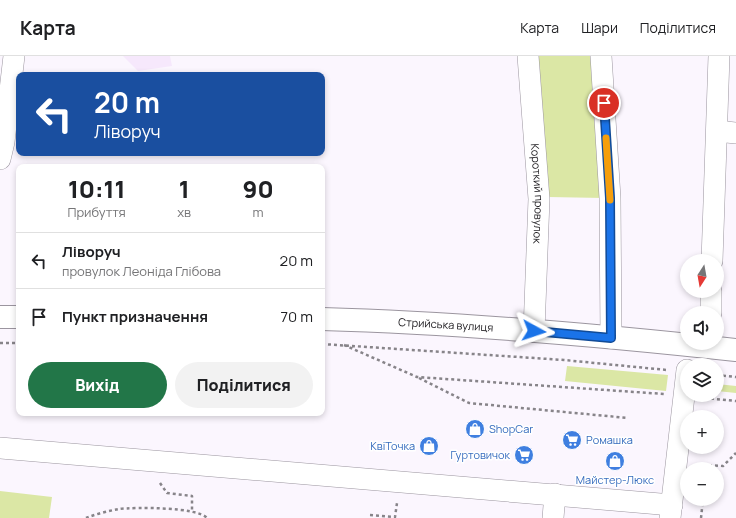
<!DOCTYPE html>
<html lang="uk">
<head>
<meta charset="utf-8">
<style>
	body { margin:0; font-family:Manrope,sans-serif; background:#f2f2f2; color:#202124; height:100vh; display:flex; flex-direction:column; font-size:15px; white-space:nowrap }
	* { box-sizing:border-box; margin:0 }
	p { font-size:13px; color:#757577 }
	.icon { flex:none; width:22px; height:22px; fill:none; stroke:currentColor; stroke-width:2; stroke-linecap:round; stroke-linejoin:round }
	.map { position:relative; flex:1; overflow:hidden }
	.panel { position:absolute; left:16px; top:108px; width:309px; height:252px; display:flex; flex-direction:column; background:#fff; border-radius:8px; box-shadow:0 2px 6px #0003 }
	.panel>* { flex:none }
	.top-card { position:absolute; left:16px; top:16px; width:309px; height:84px; border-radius:8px; box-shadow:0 2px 6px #0003; background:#1a4fa0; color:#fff; overflow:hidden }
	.needle { width:26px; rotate:191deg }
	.fabs { position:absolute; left:680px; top:198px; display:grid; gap:8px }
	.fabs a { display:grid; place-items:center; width:44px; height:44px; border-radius:50%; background:#fff; box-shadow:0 2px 6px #0003; font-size:20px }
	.pin { position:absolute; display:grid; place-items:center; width:34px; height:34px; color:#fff; margin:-17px; border:2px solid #fff; border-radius:50%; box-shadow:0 1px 4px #0007 }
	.me { position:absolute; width:44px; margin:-22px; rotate:95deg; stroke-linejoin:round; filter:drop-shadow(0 0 3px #0008) }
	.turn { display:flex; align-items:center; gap:14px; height:84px; padding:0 12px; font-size:18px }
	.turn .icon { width:52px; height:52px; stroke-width:2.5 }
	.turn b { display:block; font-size:28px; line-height:34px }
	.eta { display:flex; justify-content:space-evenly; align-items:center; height:68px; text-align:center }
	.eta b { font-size:24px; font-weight:800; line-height:28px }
	.primary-button { display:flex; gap:8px; margin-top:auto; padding:8px 12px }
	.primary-button a { flex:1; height:46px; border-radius:24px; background:#227648; color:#fff; font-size:16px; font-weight:800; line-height:46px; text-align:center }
	.primary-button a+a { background:#f2f2f2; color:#202124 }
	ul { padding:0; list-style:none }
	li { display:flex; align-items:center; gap:12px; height:56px; padding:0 12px; border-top:1px solid #e0e0e0 }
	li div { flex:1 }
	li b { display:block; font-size:15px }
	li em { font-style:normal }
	header { display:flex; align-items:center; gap:24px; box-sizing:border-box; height:56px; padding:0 20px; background:#fff; border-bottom:1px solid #e0e0e0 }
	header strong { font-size:19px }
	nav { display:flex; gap:22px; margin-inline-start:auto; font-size:14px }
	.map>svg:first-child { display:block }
	.commercial { fill:#f6e8fc }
	.green { fill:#dbe7a5 }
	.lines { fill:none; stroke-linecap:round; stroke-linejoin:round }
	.minor-casing { stroke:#9b959f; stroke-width:22 }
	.major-casing { stroke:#9b959f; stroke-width:24 }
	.path { stroke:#878489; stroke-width:2.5; stroke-dasharray:3 3; stroke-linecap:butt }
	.minor { stroke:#fff; stroke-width:21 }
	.major { stroke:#fff; stroke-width:22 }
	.route-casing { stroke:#114b97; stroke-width:10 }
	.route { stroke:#1a73e8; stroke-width:7 }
	.slow { stroke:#f59e0b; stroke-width:7 }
	.labels { text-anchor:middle; stroke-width:3; stroke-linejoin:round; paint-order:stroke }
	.street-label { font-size:11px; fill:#1c1a1e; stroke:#fff }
	.shop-label { font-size:11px; fill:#366cbe; stroke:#fff; text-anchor:start }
</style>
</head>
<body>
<header>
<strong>Карта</strong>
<nav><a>Карта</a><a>Шари</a><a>Поділитися</a></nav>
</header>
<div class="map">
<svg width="736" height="462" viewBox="0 0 736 462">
	<rect width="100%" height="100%" fill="#fbf6fe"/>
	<path class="commercial" d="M123,0h47l2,10 -34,5z"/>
	<path class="green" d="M537,0h57l10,142 -56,-1z
		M567,310l101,9 -2,16 -101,-10z
		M717,328l19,2v7l-19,-2z
		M0,435l52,6 -3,21h-49z"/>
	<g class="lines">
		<g class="minor-casing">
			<g id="minor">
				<path id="s1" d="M528,0l11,143 -5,132"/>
				<path d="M601,0l9,142 1,140"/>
				<path d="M717,75l19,2"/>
				<path d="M0,103l4,-17 10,-86"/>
				<path d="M712,205l7,-205"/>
				<path d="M711,257v-22"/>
				<path d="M0,392l672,57"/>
				<path d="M553,462l2,-24"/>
				<path d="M670,462l17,-148"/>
			</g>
		</g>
		<g class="major-casing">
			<g id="major">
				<path d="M0,261h19"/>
				<path id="s2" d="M322,263c138,4 277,16 414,31"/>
			</g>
		</g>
		<path class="path" d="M0,287h19
			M322,288l242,16 103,10
			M344,289l73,32 247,17
			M717,319l19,2
			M419,322l50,25 159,15
			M705,342l31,3
			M707,413v-4l16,1 13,-13
			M160,427l7,10 25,3v15
			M370,459l25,2 2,-14
			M86,462c10,-4 22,-7 33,-9 16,-2 79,-2 88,9
			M701,462l2,-19"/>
		<use href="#minor" class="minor"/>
		<use href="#major" class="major"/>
	</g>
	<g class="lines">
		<g class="route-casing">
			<path id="route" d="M534,275l77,7 -1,-140 -6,-95"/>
		</g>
		<use href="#route" class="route"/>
		<path class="slow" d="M606,82l4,62"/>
	</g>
	<defs>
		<g id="shop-disc" transform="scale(1)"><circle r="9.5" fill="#3f7fe0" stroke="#fff"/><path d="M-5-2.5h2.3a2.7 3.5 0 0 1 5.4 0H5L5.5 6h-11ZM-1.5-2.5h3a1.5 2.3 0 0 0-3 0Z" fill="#fff"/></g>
		<g id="supermarket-disc" transform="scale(1)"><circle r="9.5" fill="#3f7fe0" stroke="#fff"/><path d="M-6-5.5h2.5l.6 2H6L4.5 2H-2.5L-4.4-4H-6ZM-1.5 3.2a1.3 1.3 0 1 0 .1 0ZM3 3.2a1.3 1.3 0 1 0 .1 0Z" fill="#fff"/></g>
	</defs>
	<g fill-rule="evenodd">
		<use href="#shop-disc" x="475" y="373"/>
		<use href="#supermarket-disc" x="572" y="384"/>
		<use href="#shop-disc" x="429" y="390"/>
		<use href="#supermarket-disc" x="524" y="399"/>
		<use href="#shop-disc" x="615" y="405"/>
	</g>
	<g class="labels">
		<g class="street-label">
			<text dy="4" stroke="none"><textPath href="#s1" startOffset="138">Короткий провулок</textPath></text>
			<text dy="4" stroke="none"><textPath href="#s2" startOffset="124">Стрийська вулиця</textPath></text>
		</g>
		<g class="shop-label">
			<text x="489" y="377">ShopCar</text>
			<text x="586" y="388">Ромашка</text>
			<text x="415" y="394" text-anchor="end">КвіТочка</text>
			<text x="510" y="403" text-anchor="end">Гуртовичок</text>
			<text x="615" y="428" text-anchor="middle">Майстер-Люкс</text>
		</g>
	</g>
</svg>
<div class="fabs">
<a><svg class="needle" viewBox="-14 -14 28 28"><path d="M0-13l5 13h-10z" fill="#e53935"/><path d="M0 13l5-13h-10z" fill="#757577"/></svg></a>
<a><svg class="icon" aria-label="sound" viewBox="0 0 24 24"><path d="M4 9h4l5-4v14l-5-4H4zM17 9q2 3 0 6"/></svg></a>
<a><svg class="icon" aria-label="layers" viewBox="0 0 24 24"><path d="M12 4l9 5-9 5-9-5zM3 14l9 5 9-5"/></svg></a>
<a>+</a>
<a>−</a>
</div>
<div class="pin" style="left:604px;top:47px;background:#d93025"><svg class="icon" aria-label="arrive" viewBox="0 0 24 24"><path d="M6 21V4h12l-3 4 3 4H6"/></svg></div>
<svg class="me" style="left:534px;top:275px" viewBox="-20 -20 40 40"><path d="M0-17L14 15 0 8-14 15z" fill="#1a73e8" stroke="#fff" stroke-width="4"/></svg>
<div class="top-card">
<div class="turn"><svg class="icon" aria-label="left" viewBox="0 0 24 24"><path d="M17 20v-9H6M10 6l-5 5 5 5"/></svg><div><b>20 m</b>Ліворуч</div></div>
</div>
<section class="panel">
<div class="eta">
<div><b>10:11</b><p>Прибуття</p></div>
<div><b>1</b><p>хв</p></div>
<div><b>90</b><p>m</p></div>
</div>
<ul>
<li><svg class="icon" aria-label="left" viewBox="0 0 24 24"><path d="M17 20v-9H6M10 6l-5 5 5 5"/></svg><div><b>Ліворуч</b><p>провулок Леоніда Глібова</p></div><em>20 m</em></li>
<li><svg class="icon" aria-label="arrive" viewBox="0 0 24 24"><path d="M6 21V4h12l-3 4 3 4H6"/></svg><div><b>Пункт призначення</b></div><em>70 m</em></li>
</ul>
<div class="primary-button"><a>Вихід</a><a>Поділитися</a></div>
</section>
</div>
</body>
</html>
